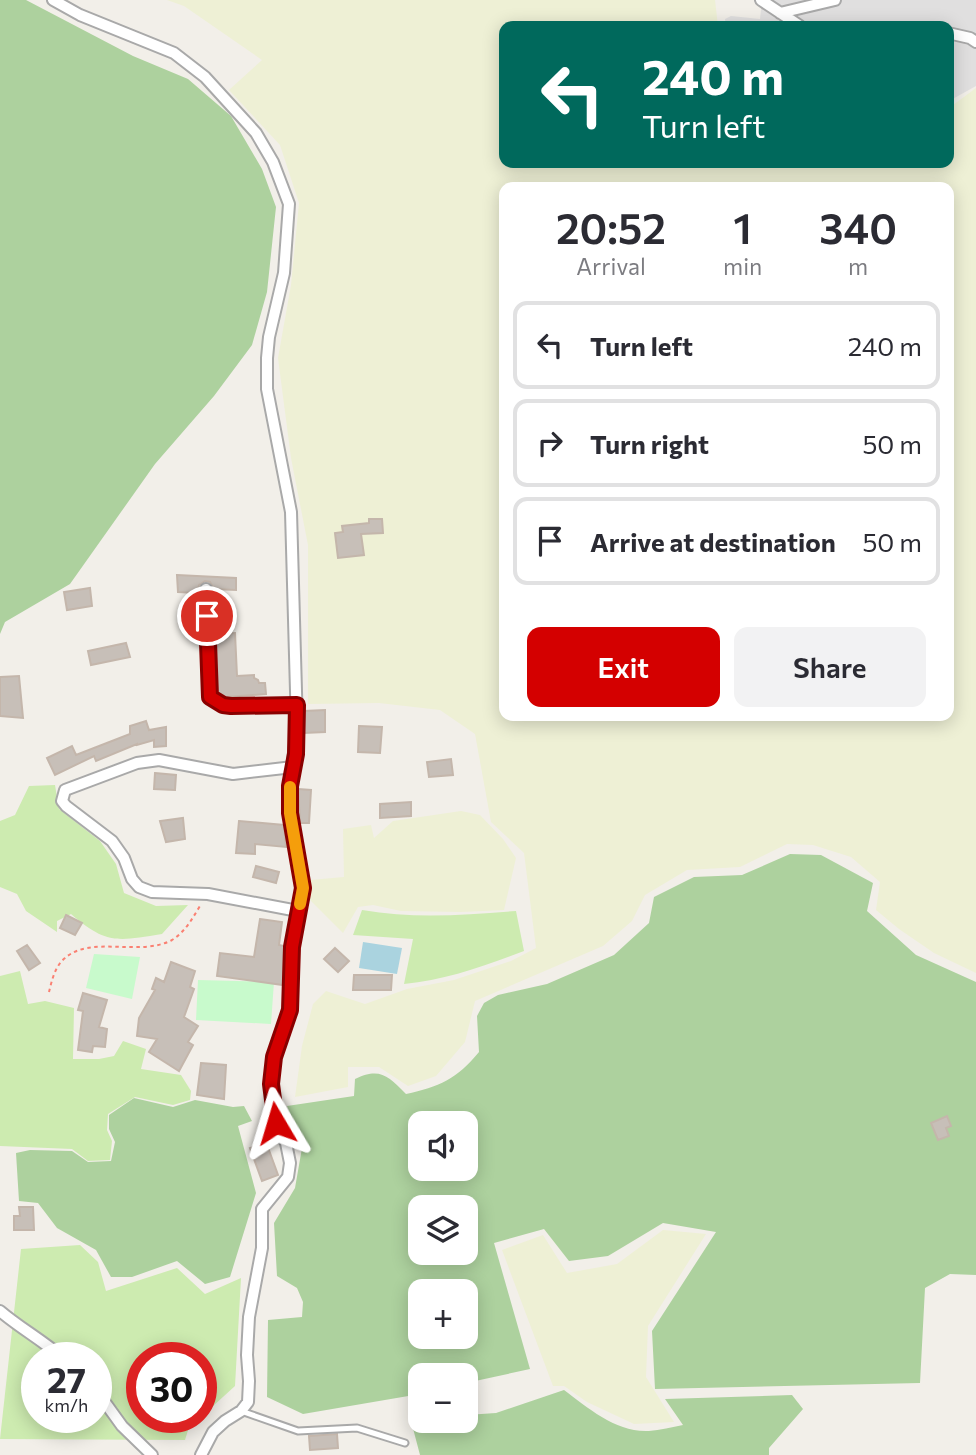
<!DOCTYPE html>
<html lang="en">
<head>
<meta charset="utf-8">
<style>
	body { margin:0; font-family:Commissioner,sans-serif; background:#f2f2f3; color:#2b2b33; height:100vh; display:flex; flex-direction:column; font-size:26px; white-space:nowrap }
	* { box-sizing:border-box; margin:0 }
	p { font-size:23px; color:#7c7c81 }
	.icon { flex:none; width:38px; height:38px; fill:none; stroke:currentColor; stroke-width:2; stroke-linecap:round; stroke-linejoin:round }
	.map { position:relative; flex:1; overflow:hidden }
	.drawer { position:absolute; left:499px; top:182px; width:455px; height:539px; display:flex; flex-direction:column; background:#fff; border-radius:14px; box-shadow:0 4px 18px #0003 }
	.drawer>* { flex:none }
	.top-card { position:absolute; left:499px; top:21px; width:455px; height:147px; border-radius:14px; box-shadow:0 4px 18px #0003; background:#00695c; color:#fff; overflow:hidden }
	.buttons { position:absolute; left:408px; top:1111px; display:grid; gap:14px }
	.buttons a { display:grid; place-items:center; width:70px; height:70px; border-radius:14px; background:#fff; box-shadow:0 4px 18px #0003; font-size:35px }
	.speed { position:absolute; left:21px; top:1342px; display:flex; gap:14px; font-size:35px; font-weight:700; text-align:center }
	.speed>* { display:grid; place-content:center; width:91px; height:91px; border-radius:50%; background:#fff; box-shadow:0 4px 18px #0003; line-height:1 }
	.speed small { font-size:18px; font-weight:400 }
	.speed .limit { border:10px solid #d22; background:#fff; color:#111 }
	.pin { position:absolute; display:grid; place-items:center; width:60px; height:60px; color:#fff; margin:-30px; border:4px solid #fff; border-radius:50%; box-shadow:0 2px 7px #0007 }
	.me { position:absolute; width:77px; margin:-38px; rotate:353deg; stroke-linejoin:round; filter:drop-shadow(0 0 5px #0008) }
	.turn { display:flex; align-items:center; gap:24px; height:147px; padding:0 28px; font-size:32px }
	.turn .icon { width:91px; height:91px; stroke-width:2.5 }
	.turn b { display:block; font-size:49px; line-height:60px }
	.eta { display:flex; justify-content:space-evenly; align-items:center; height:119px; text-align:center }
	.eta b { font-size:42px; font-weight:600; line-height:49px }
	.primary-button { display:flex; gap:14px; margin-top:auto; padding:14px 28px }
	.primary-button a { flex:1; height:80px; border-radius:14px; background:#d40000; color:#fff; font-size:28px; font-weight:600; line-height:80px; text-align:center }
	.primary-button a+a { background:#f2f2f3; color:#2b2b33 }
	ul { padding:0; list-style:none }
	li { display:flex; align-items:center; gap:21px; height:88px; margin:0 14px 10px; padding:0 14px; border:4px solid #e1e1e2; border-radius:14px }
	li div { flex:1 }
	li b { display:block; font-size:26px }
	li em { font-style:normal }
	.map>svg:first-child { display:block }
	.residential { fill:#e0dfdf }
	.farmland { fill:#eef0d5; fill-rule:evenodd }
	.grass { fill:#cdebb0; fill-rule:evenodd }
	.forest { fill:#add19e; fill-rule:evenodd }
	.park { fill:#c8facc }
	.water { fill:#aad3df }
	.building { fill:#c7bfb8; stroke:#c4b6ab; stroke-width:2 }
	.lines { fill:none; stroke-linecap:round; stroke-linejoin:round }
	.service-casing { stroke:#a9a9a9; stroke-width:9 }
	.minor-casing { stroke:#a9a9a9; stroke-width:14 }
	.path { stroke:#fa8072; stroke-width:2; stroke-dasharray:3.5 3.5; stroke-linecap:butt }
	.service { stroke:#fff; stroke-width:5 }
	.minor { stroke:#fff; stroke-width:10 }
	.route-casing { stroke:#8a0000; stroke-width:18 }
	.route { stroke:#d40000; stroke-width:12 }
	.slow { stroke:#f59e0b; stroke-width:12 }
</style>
</head>
<body>
<div class="map">
<svg width="976" height="1455" viewBox="0 0 976 1455">
	<rect width="100%" height="100%" fill="#f2efe9"/>
	<path class="residential" d="M762,0h214v86l-27,15 -1,-75h-222l-1,-7 6,-3 29,3z"/>
	<path class="farmland" d="M167,0h548l3,26h-214v137h444l1,-55 27,-20v885l-42,-20 -35,-24 -23,-19 4,-28 -29,-25 -38,-12 -26,-1 -47,23 -53,3 -42,25 -13,26 -29,25 -128,55 -10,41 -29,34 -28,10 -29,-19h-31v20l-53,10 7,-51 11,-42 13,-13 39,13 42,-15 47,-9 57,-19 25,-13 -12,-95 -33,-31 -16,-88 -35,-24 -61,-7 -71,1v-159l-17,-87 -13,-100 13,-73 8,-82 -19,-58 -51,-55 33,-30 -78,-54zM504,187h444v529h-444z
		M461,811l19,4 23,24 13,19 -12,52 -43,2 -60,-1 -28,-6 -15,2 -15,26 -36,-36 3,-17 34,-3 -1,-48 28,-4 3,13 19,-17z
		M663,1230l43,4 -58,92 -2,51 28,45 -40,2 -47,-22 -23,-16h-11l-51,-136 41,-15 24,38 50,-9z"/>
	<path class="grass" d="M55,785l4,24 41,32 16,23 8,29 32,13 32,-1 -26,29c-45,7 -55,11 -91,-20l-14,7v11l-31,-21 -9,-17 -17,-7v-66l15,-6 14,-29z
		M362,910c52,9 102,5 154,1l8,40c-40,15 -78,29 -120,33l9,-45 -60,-4z
		M20,971l8,33 17,-3 29,7 -1,51h26l15,-3 9,-15 23,8 -5,20 40,6 10,16 -1,9 -17,5 -38,-8 -27,17 -1,16 5,11 -2,19 -22,1 -16,-12 -72,-3v-170z
		M80,1245l18,17 8,29 71,-23 28,26 36,-16 -6,108 -34,31v-59h-59v60h59l-12,9 -4,13 -185,-1 21,-190zM37,1358h59v60h-59z"/>
	<path class="forest" d="M0,0h26l107,56 55,23 43,37 31,53 14,38 -9,85 -15,53 -38,51 -59,68 -85,120 -65,38 -5,12z
		M790,854l31,1 52,28 -6,28 49,44 60,27v293l-26,-1 -25,14 -5,95 -265,6 -3,-58 64,-99 -53,-9 -55,33 -39,5 -25,-32 -50,14 36,126 -64,14v-7h-46v18l-117,20 -36,-17 1,-77 34,-3 1,-15 -6,-14 -20,-12 -3,-53 21,-35 7,-40 -15,-42 67,-10 1,-17c25,-12 33,-3 51,15 33,-7 51,-15 73,-42l-2,-36 7,-13 14,-8 49,-11 67,-29 35,-32 5,-26 40,-20 48,-2zM420,1124h46v45h-46zM420,1208h46v45h-46zM420,1292h46v45h-46z
		M134,1098l39,9 22,-7 38,7 11,-1 8,15 -14,5 18,67 -26,84 -25,7 -28,-23 -45,16h-21l-15,-27 -39,-22 -19,-25 -19,-2 -3,-48 14,-3 42,1 16,11 23,-1 4,-19 -6,-13v-14z
		M564,1390c24,18 53,43 85,41 11,-1 23,-4 34,-6l-18,-26 127,-4 11,14 -34,39v7h-349l-10,-38 10,-3v7h46v-6l30,-2z"/>
	<path class="park" d="M94,954l46,3 -8,42 -46,-11z
		M198,980l76,2 -3,42 -75,-4z"/>
	<path class="water" d="M363,942l39,6 -5,26 -38,-6z"/>
	<path class="building" d="M369,519h13l1,14 -22,1 3,21 -26,3 -3,-25 8,-1 -1,-6 27,-3z
		M177,575l59,3v12l-22,-1 -4,-7 -5,-1 -6,4 -2,8 -19,-1z
		M90,588l2,18 -25,4 -3,-18z
		M235,633l2,43 17,-1v3l4,2 1,3h6l1,11 -40,3 -8,-5 -2,-58z
		M126,643l4,14 -39,8 -3,-14z
		M19,676l4,42 -23,-2v-39z
		M325,710v22l-21,1v-22z
		M146,721l3,9 17,-3v19l-12,1v-7l-17,5v-1l-41,17 -2,-5 -39,19 -8,-17 25,-12 4,9 54,-21v-8z
		M359,726l23,1 -2,26 -22,-1z
		M451,759l2,16 -24,2 -2,-15z
		M155,773l21,2 -1,15 -21,-1z
		M298,789l13,1 -2,33h-9z
		M411,802v14l-31,2v-14z
		M183,818l2,21 -19,3 -6,-21z
		M239,821l45,4 2,22 -31,-3v10l-19,-1z
		M256,866l23,6 -3,11 -23,-6z
		M66,915l16,8 -7,12 -15,-7z
		M260,919l22,3 -3,23 5,1 -1,39 -66,-9 3,-23 34,4z
		M27,945l13,18 -11,7 -12,-19z
		M335,948l14,13 -11,11 -14,-13z
		M171,962l24,9 -5,16 4,2 -10,28 14,9 -10,16 5,3 -14,26 -30,-19 8,-13 -20,-3 2,-18 16,-28 -3,-1 4,-11 8,4z
		M354,975h38l-1,15h-38z
		M83,993l24,7 -8,27 8,2 -2,18 -12,-1 -1,6 -14,-2 5,-39 -5,-1z
		M201,1063l25,2 -2,34 -27,-4z
		M947,1116l4,10 -5,2 3,8 -11,4 -7,-17z
		M266,1142l12,33 -16,6 -12,-33z
		M19,1207h14l1,23h-20v-14h6z
		M337,1434l1,14 -28,2 -1,-14z"/>
	<g class="lines">
		<g class="service-casing">
			<path id="service" d="M241,1411l57,20 59,-3 48,15"/>
		</g>
		<g class="minor-casing">
			<path id="minor" d="M53,0l27,15 94,38 31,24 51,56 17,29 16,42 -5,69 -15,64 -2,21v31l24,123 6,215 -7,59v27l13,75 -11,60 -2,62 -16,47 -3,27 5,39 10,20 4,20 -2,14 -26,32v39l-13,69 -2,38 2,26 -1,21 -7,9 -16,10 -12,11 -12,23
				M761,0l39,26
				M780,13l55,-13
				M948,33l22,5 6,4
				M206,589l4,108 13,8 8,2 66,-2
				M293,767l-60,7 -74,-14 -22,3 -72,27 -3,11 4,5 46,35 12,17 8,21 7,8 13,5 56,2 90,17
				M0,1311c20,17 42,29 63,47
				M96,1390l26,36 30,29"/>
		</g>
		<path class="path" d="M49,992c3,-12 6,-26 16,-34 26,-23 75,-1 107,-18 13,-8 20,-21 28,-34"/>
		<use href="#service" class="service"/>
		<use href="#minor" class="minor"/>
	</g>
	<g class="lines">
		<g class="route-casing">
			<path id="route" d="M207,616l3,81 13,8 8,1 66,-1 -1,49 -6,32v27l13,75 -11,59 -2,63 -16,47 -3,27 5,39"/>
		</g>
		<use href="#route" class="route"/>
		<path class="slow" d="M290,787v26l13,75 -3,16"/>
	</g>
</svg>
<div class="buttons">
<a><svg class="icon" aria-label="sound" viewBox="0 0 24 24"><path d="M4 9h4l5-4v14l-5-4H4zM17 9q2 3 0 6"/></svg></a>
<a><svg class="icon" aria-label="layers" viewBox="0 0 24 24"><path d="M12 4l9 5-9 5-9-5zM3 14l9 5 9-5"/></svg></a>
<a>+</a>
<a>−</a>
</div>
<div class="speed"><div>27<small>km/h</small></div><div class="limit">30</div></div>
<div class="pin" style="left:207px;top:616px;background:#d93025"><svg class="icon" aria-label="arrive" viewBox="0 0 24 24"><path d="M6 21V4h12l-3 4 3 4H6"/></svg></div>
<svg class="me" style="left:276px;top:1123px" viewBox="-20 -20 40 40"><path d="M0-17L14 15 0 8-14 15z" fill="#d40000" stroke="#fff" stroke-width="4"/></svg>
<div class="top-card">
<div class="turn"><svg class="icon" aria-label="left" viewBox="0 0 24 24"><path d="M17 20v-9H6M10 6l-5 5 5 5"/></svg><div><b>240 m</b>Turn left</div></div>
</div>
<section class="drawer">
<div class="eta">
<div><b>20:52</b><p>Arrival</p></div>
<div><b>1</b><p>min</p></div>
<div><b>340</b><p>m</p></div>
</div>
<ul>
<li><svg class="icon" aria-label="left" viewBox="0 0 24 24"><path d="M17 20v-9H6M10 6l-5 5 5 5"/></svg><div><b>Turn left</b></div><em>240 m</em></li>
<li><svg class="icon" aria-label="right" viewBox="0 0 24 24"><path d="M7 20v-9h11M14 6l5 5-5 5"/></svg><div><b>Turn right</b></div><em>50 m</em></li>
<li><svg class="icon" aria-label="arrive" viewBox="0 0 24 24"><path d="M6 21V4h12l-3 4 3 4H6"/></svg><div><b>Arrive at destination</b></div><em>50 m</em></li>
</ul>
<div class="primary-button"><a>Exit</a><a>Share</a></div>
</section>
</div>
</body>
</html>
